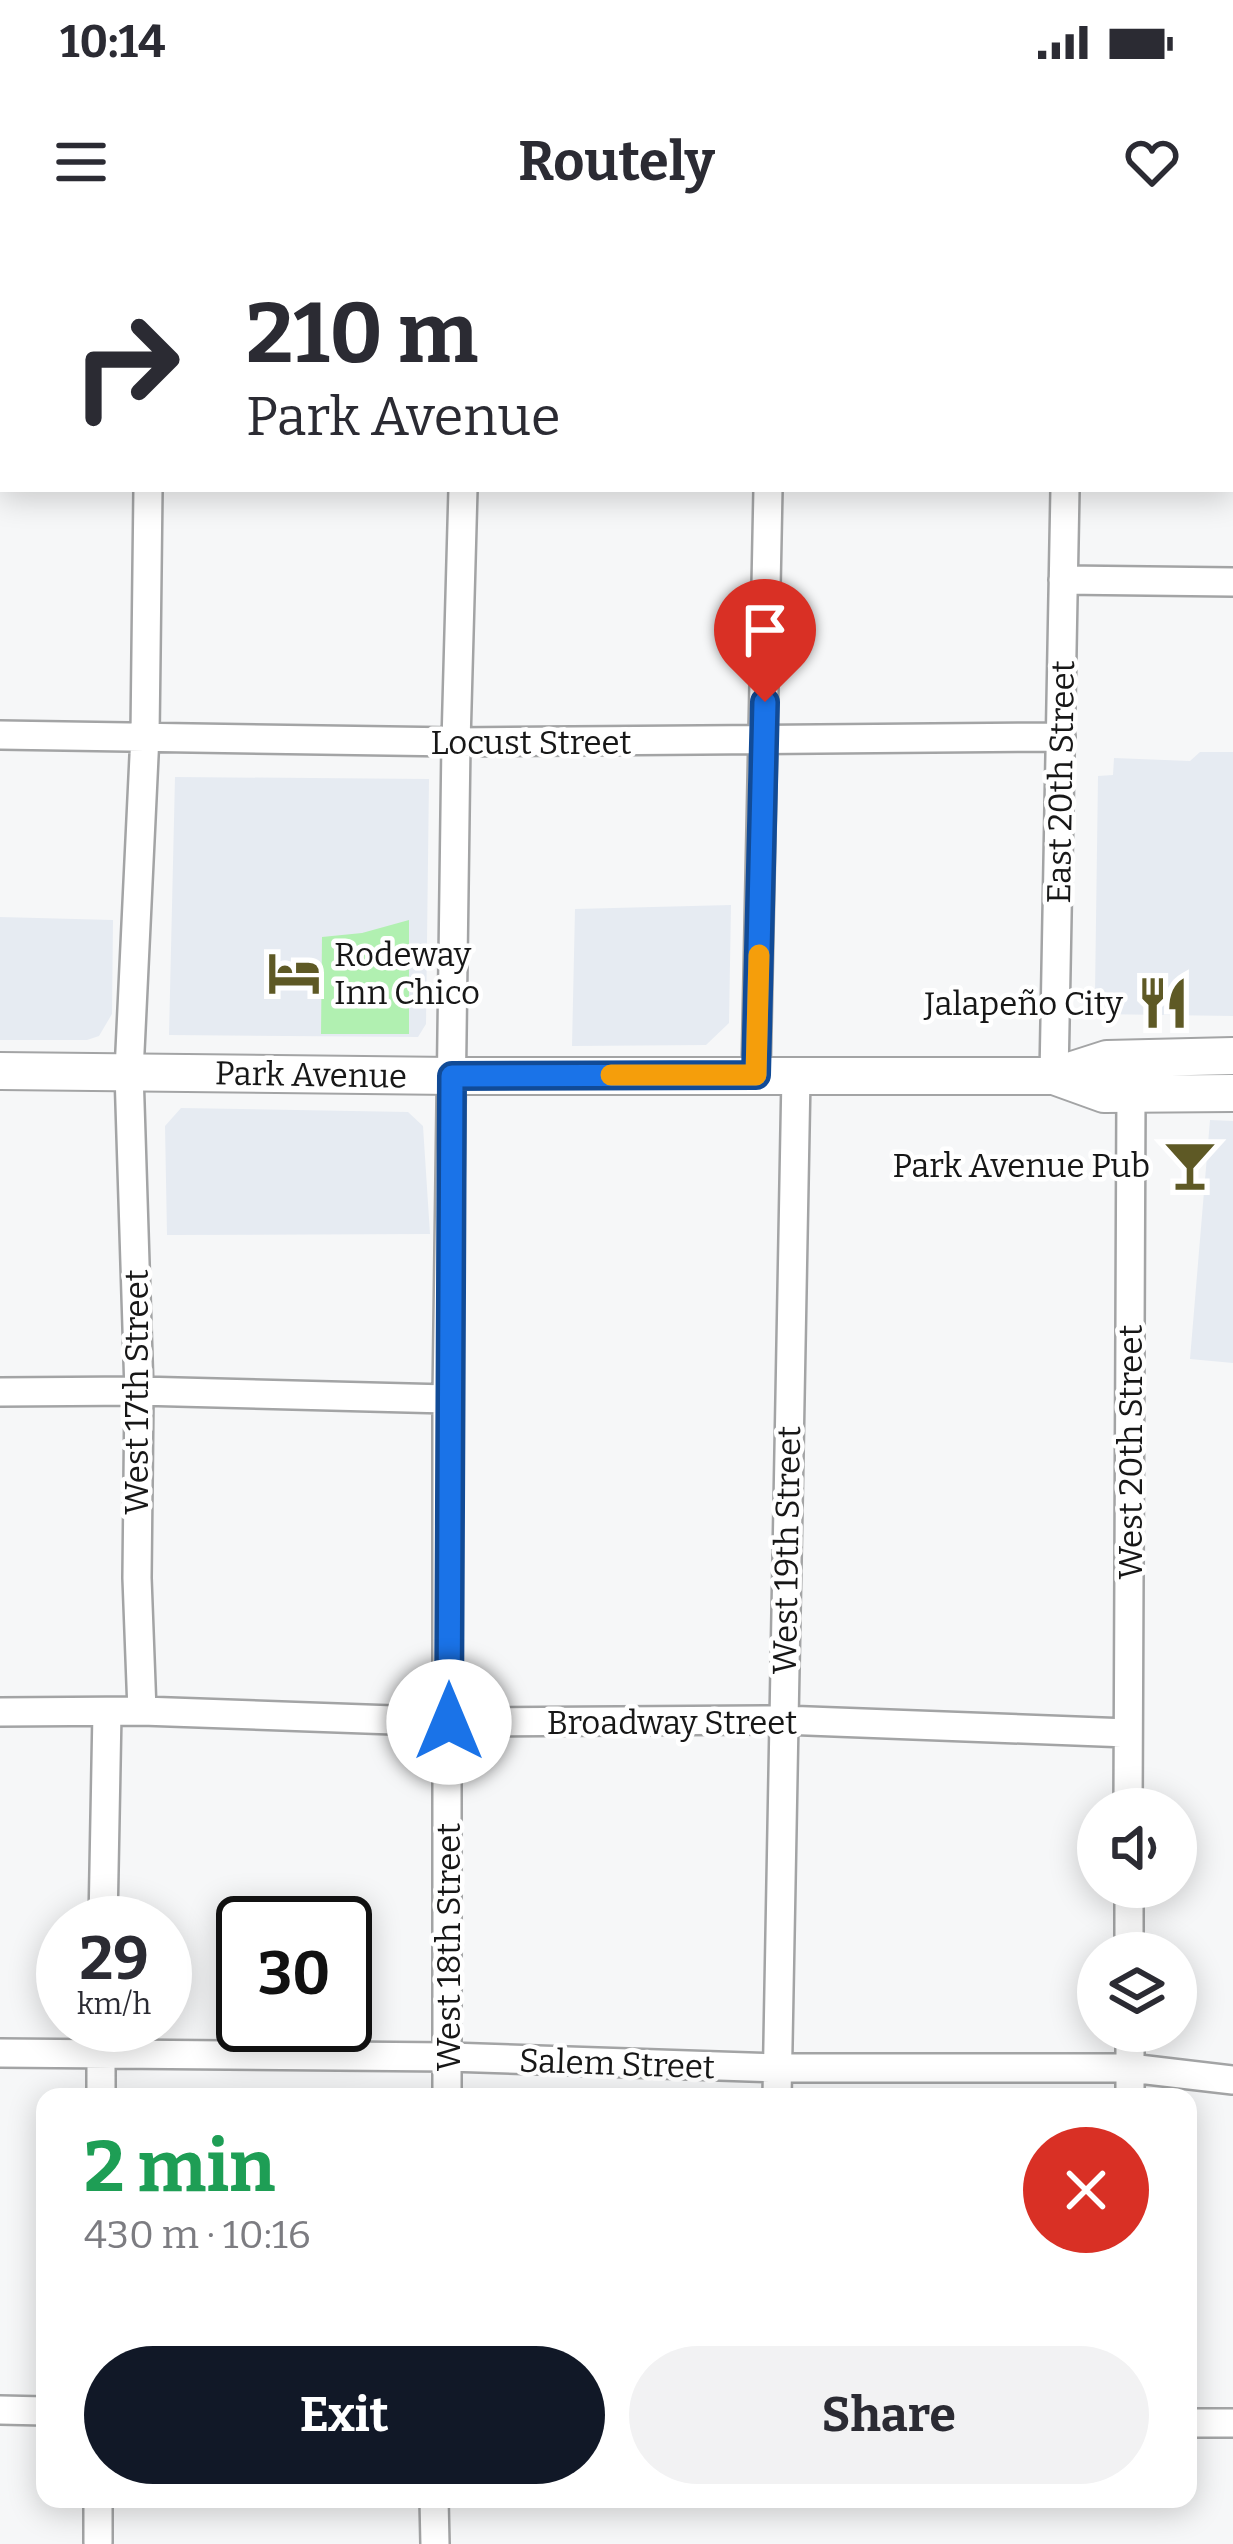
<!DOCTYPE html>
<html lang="en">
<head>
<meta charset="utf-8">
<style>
	body { margin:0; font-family:Bitter,serif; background:#f2f2f3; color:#2b2b33; height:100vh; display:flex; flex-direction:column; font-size:45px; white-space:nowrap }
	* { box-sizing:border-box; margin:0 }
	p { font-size:39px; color:#7c7c81 }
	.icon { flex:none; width:66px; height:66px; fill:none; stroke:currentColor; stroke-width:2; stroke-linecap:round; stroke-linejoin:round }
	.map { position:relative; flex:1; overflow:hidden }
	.drawer { position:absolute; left:36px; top:1848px; width:1161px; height:420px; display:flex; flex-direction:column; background:#fff; border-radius:24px; box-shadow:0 6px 30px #0003 }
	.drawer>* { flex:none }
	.top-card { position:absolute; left:0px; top:0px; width:1233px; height:252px; box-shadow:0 6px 30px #0003; background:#fff; color:#2b2b33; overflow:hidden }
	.buttons { position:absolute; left:1077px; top:1548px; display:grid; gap:24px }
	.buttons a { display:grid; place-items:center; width:120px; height:120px; border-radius:50%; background:#fff; box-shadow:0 6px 30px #0003; font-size:60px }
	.speed { position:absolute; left:36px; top:1656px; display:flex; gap:24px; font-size:60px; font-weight:700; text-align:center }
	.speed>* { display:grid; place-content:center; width:156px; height:156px; border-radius:50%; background:#fff; box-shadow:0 6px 30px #0003; line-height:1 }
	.speed small { font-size:30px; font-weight:400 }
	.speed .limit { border:6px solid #111; border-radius:18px; background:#fff; color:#111 }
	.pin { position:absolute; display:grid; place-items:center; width:102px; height:102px; color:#fff; margin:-123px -51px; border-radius:50% 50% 50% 0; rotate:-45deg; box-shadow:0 0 12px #0007 }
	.pin .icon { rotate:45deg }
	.me { position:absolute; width:132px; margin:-66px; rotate:0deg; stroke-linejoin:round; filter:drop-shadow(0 0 9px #0008) }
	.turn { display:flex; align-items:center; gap:42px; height:252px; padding:0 48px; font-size:54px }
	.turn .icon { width:156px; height:156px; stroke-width:2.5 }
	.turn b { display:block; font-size:84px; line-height:102px }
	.round { display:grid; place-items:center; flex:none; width:126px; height:126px; border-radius:63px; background:#f2f2f3 }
	.summary { display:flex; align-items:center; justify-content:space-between; height:204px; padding:0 48px }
	h1 { font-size:72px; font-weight:700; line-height:90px; color:#1e9e55 }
	.primary-button { display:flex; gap:24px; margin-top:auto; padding:24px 48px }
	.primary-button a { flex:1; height:138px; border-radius:72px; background:#111827; color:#fff; font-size:48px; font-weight:700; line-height:138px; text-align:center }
	.primary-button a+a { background:#f2f2f3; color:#2b2b33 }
	.status { display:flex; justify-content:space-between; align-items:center; height:84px; padding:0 60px; background:#fff; direction:ltr }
	.status svg { height:33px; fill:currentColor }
	header { display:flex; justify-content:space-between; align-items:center; height:156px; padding:0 48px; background:#fff; font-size:54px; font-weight:700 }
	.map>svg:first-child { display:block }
	.built { fill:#e6ebf2 }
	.green { fill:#b1f0b1 }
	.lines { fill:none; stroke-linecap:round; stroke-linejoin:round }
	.minor-casing { stroke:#a3a4a5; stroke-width:32 }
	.major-casing { stroke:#a3a4a5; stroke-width:40 }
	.minor { stroke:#fff; stroke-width:27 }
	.major { stroke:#fff; stroke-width:36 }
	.route-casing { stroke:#114b97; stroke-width:30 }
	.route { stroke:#1a73e8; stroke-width:21 }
	.slow { stroke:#f59e0b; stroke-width:21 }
	.labels { text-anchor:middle; stroke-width:9; stroke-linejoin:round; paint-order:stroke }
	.street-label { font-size:33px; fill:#171717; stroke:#fff }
	.poi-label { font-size:33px; fill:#171717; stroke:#fff; text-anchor:end }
</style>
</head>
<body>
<div class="status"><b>10:14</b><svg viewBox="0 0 49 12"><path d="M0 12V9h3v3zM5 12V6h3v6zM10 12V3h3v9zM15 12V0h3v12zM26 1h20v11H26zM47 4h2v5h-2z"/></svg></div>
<header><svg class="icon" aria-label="menu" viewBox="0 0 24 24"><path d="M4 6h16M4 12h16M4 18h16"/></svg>Routely<svg class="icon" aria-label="heart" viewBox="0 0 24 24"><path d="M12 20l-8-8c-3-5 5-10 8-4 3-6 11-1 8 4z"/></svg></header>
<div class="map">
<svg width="1233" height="2304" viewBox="0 0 1233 2304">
	<rect width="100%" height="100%" fill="#f6f7f8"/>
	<path class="built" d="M1200,512h33v264l-137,-2 -8,-19 7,-2 3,-217 15,-1 1,-17 76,3z
		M175,537l254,2 -3,245 -8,13 -249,-2z
		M731,665l-2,118 -23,22 -134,1 3,-137z
		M0,677l113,3 -1,94 -13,22 -12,4h-87z
		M181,868l227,4 15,14 7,108 -263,1 -2,-109z
		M1210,880l23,1v242l-43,-4z"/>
	<path class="green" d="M409,680v114h-88l1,-97 40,-4z"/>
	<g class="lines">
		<g class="minor-casing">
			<path id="minor" d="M150,3v-3
				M468,3v-3
				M774,3v-3
				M1068,3v-3
				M0,154h3
				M1063,340l170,2
				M0,495l456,7 605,-5
				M756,835l12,-586
				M1054,836l11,-587
				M0,1152l139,-1 308,8
				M142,1471l-5,-133 2,-187 -10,-319 16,-337 3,-246
				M0,1472l142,-1 307,11 333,-2 346,13
				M1128,1569l3,-715
				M1129,1647v66
				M103,1683l4,-211
				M1130,1791v66
				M0,1813l449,4 328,11h353l103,12
				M101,1857v-72
				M447,1857v-698l9,-657 7,-253
				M777,1857l19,-1021
				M0,2170l45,1
				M1188,2183h45
				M434,2259l1,45
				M98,2302v-43"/>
		</g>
		<g class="major-casing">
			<path id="major" d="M0,831l452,5h602l53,-17 126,-3
				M1054,836l50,18 129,-1"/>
		</g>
		<use href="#minor" class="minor"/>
		<use href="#major" class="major"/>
	</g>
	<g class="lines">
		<g class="route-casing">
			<path id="route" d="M449,1482l3,-646 304,-1 9,-373"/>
		</g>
		<use href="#route" class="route"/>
		<path class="slow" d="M611,835h145l3,-120"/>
	</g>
	<defs>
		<g id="hotel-bare" transform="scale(4.14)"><path d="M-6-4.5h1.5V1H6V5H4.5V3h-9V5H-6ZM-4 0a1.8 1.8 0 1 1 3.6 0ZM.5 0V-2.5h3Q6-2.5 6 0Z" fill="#5e5925" stroke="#fff" stroke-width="2.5" paint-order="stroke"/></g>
		<g id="restaurant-bare" transform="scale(4.14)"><path d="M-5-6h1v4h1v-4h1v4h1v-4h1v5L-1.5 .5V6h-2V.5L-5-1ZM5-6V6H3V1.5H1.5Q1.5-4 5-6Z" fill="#5e5925" stroke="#fff" stroke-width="2.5" paint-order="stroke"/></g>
		<g id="bar-bare" transform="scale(4.14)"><path d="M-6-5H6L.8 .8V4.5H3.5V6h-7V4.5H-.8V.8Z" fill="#5e5925" stroke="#fff" stroke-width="2.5" paint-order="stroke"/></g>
	</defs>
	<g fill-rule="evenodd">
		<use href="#hotel-bare" x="294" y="733"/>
		<use href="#restaurant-bare" x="1163" y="763"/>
		<use href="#bar-bare" x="1190" y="925"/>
	</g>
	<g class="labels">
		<g class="street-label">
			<text x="531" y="514">Locust Street</text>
			<text transform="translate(1060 542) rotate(-89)" y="12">East 20th Street</text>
			<text transform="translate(311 834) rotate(1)" y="12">Park Avenue</text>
			<text transform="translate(136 1152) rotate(-90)" y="12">West 17th Street</text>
			<text transform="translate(1130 1212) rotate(-90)" y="12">West 20th Street</text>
			<text transform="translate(786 1310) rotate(-89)" y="12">West 19th Street</text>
			<text x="672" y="1494">Broadway Street</text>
			<text transform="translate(448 1707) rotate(-90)" y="12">West 18th Street</text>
			<text transform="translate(617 1823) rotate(2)" y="12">Salem Street</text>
		</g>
		<g class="poi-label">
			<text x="334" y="726" text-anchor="start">Rodeway<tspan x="334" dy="38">Inn Chico</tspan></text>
			<text x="1123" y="775">Jalapeño City</text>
			<text x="1150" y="937">Park Avenue Pub</text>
		</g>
	</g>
</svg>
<div class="buttons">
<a><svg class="icon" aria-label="sound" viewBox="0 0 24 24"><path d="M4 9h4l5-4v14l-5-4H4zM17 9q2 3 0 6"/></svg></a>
<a><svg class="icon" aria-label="layers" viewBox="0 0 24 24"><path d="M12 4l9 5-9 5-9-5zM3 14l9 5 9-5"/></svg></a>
</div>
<div class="speed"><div>29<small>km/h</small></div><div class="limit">30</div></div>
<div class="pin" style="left:765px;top:462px;background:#d93025"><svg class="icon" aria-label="arrive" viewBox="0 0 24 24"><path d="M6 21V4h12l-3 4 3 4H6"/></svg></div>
<svg class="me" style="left:449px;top:1482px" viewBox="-20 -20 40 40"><circle r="19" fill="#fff"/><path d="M0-13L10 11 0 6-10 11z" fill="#1a73e8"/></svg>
<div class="top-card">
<div class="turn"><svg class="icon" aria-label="right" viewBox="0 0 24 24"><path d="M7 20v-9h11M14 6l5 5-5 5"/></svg><div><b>210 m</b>Park Avenue</div></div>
</div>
<section class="drawer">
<div class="summary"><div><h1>2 min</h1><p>430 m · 10:16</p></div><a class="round" style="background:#d93025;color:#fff"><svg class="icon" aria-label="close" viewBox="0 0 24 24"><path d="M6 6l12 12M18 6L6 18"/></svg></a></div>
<div class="primary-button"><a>Exit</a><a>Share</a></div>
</section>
</div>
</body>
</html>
